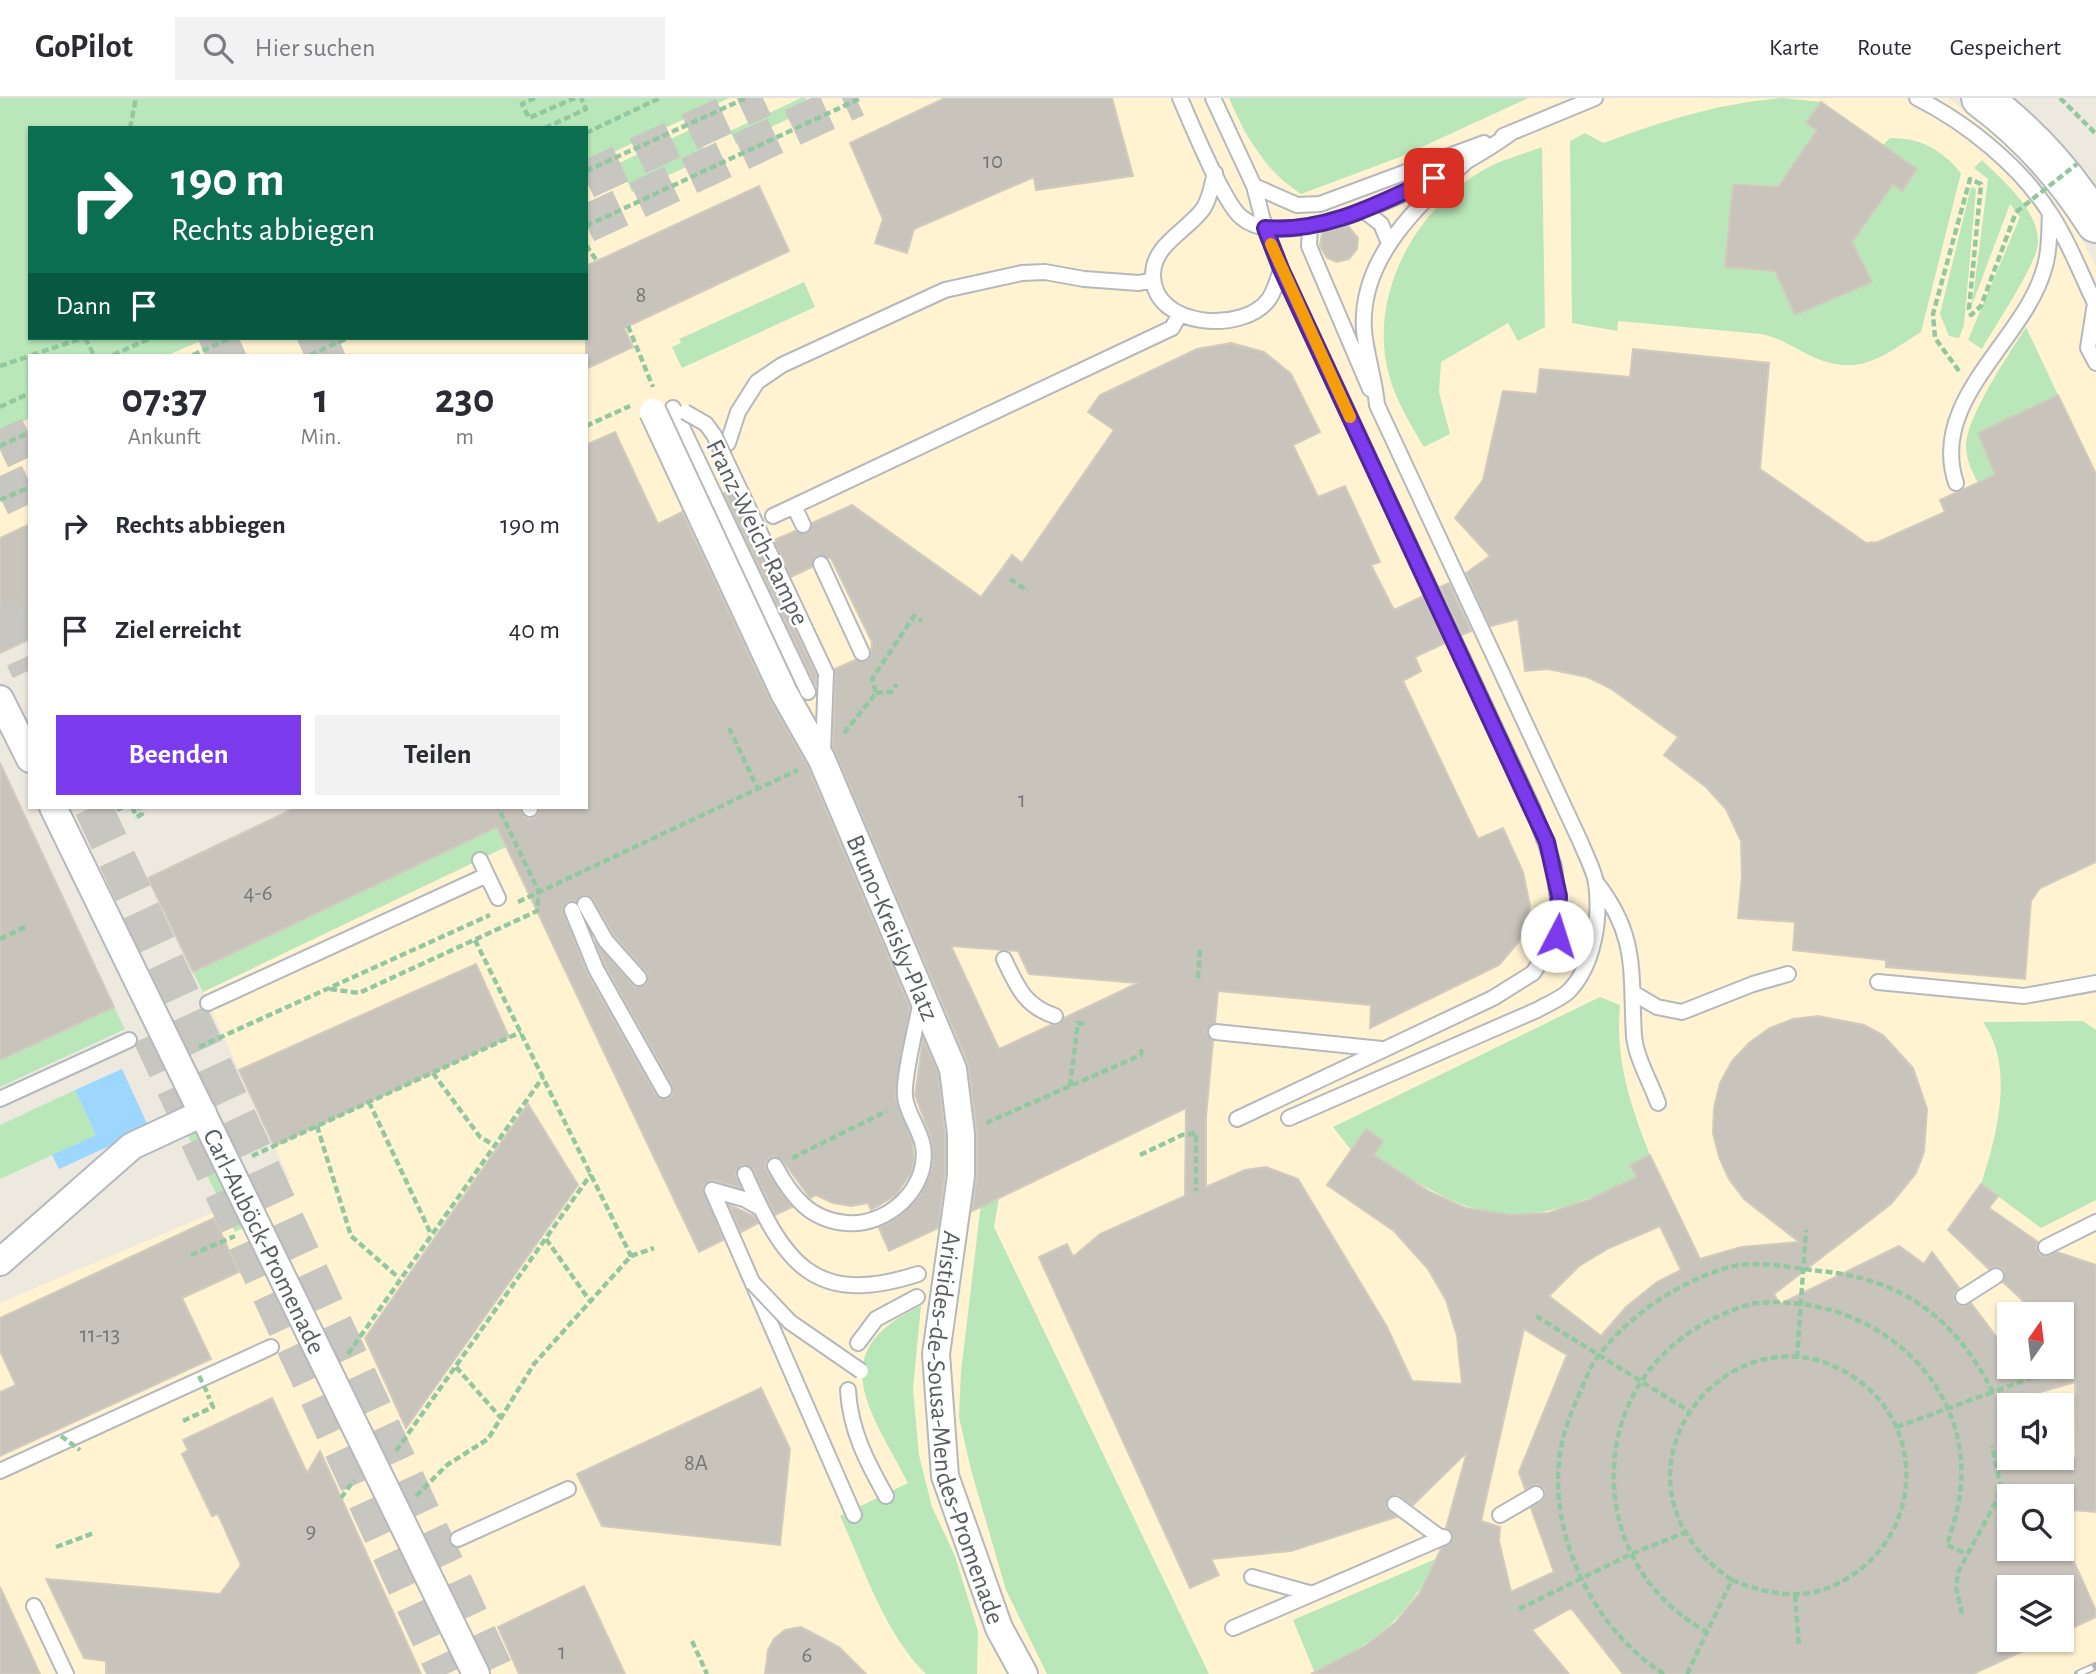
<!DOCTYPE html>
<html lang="de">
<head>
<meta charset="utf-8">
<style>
	body { margin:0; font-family:"Alegreya Sans",sans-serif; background:#f2f2f3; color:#2b2b33; height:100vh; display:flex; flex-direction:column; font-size:26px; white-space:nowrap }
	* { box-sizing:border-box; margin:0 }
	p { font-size:23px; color:#7c7c81 }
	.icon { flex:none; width:38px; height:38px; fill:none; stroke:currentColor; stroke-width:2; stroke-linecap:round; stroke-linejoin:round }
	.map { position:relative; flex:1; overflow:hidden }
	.side { position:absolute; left:28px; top:256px; width:560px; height:455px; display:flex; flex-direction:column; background:#fff; border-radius:0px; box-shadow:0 2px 5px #0004 }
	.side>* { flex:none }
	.top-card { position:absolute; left:28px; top:28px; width:560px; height:214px; border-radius:0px; box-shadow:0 2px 5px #0004; background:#0b6e4f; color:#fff; overflow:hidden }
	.needle { width:46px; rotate:14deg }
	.controls { position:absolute; left:1997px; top:1204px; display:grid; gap:14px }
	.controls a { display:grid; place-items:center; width:77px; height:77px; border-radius:0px; background:#fff; box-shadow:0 2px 5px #0004; font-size:35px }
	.pin { position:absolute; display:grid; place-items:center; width:60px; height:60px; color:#fff; margin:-30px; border-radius:14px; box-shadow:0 4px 10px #0006 }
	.me { position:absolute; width:77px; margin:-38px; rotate:5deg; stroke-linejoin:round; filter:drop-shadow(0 0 5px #0008) }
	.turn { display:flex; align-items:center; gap:24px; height:147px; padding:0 28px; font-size:32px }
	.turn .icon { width:91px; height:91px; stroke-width:2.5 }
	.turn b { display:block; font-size:49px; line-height:60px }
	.then { display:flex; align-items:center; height:66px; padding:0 28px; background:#0003; gap:14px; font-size:26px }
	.eta { display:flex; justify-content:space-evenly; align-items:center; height:119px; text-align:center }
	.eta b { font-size:42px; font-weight:700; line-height:49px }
	.action { display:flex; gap:14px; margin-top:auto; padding:14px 28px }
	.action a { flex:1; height:80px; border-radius:0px; background:#7c3aed; color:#fff; font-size:28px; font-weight:700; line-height:80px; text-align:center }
	.action a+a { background:#f2f2f3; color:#2b2b33 }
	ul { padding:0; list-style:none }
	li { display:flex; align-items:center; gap:21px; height:105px; padding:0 28px }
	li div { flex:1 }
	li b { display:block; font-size:26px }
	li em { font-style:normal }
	header { display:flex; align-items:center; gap:42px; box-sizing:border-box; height:98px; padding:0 35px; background:#fff; border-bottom:2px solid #e1e1e2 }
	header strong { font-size:33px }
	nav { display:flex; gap:38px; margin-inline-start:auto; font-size:24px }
	.search { width:490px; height:63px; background:#f2f2f3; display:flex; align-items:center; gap:18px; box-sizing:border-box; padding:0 24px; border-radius:0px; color:#7c7c81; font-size:26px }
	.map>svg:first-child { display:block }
	.commercial { fill:#fff3d2; fill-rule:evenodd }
	.green { fill:#bae7b9 }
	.water { fill:#9dd7ff }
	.building { fill:#c8c4bc; stroke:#d2cbbd; stroke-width:2; fill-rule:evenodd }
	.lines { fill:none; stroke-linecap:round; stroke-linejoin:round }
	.secondary-tunnel { stroke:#c8c6c0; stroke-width:38; stroke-dasharray:38 19; stroke-linecap:butt }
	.lane-casing { stroke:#b5b8bd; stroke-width:18 }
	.street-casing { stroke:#b5b8bd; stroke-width:30 }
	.secondary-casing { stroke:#b5bac0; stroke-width:42 }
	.path { stroke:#92c8a0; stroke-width:4.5; stroke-dasharray:7 3.5; stroke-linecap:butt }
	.lane { stroke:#fff; stroke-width:14 }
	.street { stroke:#fff; stroke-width:26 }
	.secondary { stroke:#fff; stroke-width:38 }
	.rail-casing { stroke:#b3b4b5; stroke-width:8 }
	.rail { stroke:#fff; stroke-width:5; stroke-dasharray:16; stroke-linecap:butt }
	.lane-bridge-casing { stroke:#b5b8bd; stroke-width:18; stroke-linecap:butt }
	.street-bridge-casing { stroke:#b5b8bd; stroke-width:30; stroke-linecap:butt }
	.path-bridge { stroke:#92c8a0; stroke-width:4.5; stroke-dasharray:7 3.5; stroke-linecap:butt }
	.lane-bridge { stroke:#fff; stroke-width:14 }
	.street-bridge { stroke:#fff; stroke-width:26 }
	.route-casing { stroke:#51269a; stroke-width:18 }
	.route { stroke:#7c3aed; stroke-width:12 }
	.slow { stroke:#f59e0b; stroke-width:12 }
	.labels { text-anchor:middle; stroke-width:5; stroke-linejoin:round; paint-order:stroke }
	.number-label { font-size:23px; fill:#747778 }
	.street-label { font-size:26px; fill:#585d62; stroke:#fff }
</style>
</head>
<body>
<header>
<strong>GoPilot</strong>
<div class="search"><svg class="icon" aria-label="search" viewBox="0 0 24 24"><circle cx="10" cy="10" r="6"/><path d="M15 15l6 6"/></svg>Hier suchen</div>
<nav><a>Karte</a><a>Route</a><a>Gespeichert</a></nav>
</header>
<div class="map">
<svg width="2096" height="1576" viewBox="0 0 2096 1576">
	<rect width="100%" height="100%" fill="#ede9df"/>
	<path class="commercial" d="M729,0h500l15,34 25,36 16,15 115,-26 128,-59h419l33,22 55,49 28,35 33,62v1408h-2096v-371l290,-123 -87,-188 303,-145 -19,-40h99v-452h-418l39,-17h379v-173zM2009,1216h53v53h-53zM2009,1307h53v53h-53zM2009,1398h53v53h-53zM2009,1489h53v53h-53z
		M30,320v106l-30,14v-106z"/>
	<path class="green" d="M0,0h729l-143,67v-37h-556v210h177l-39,17h-138v63l-30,14z
		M801,0h5l5,10 -75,36 -6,-13z
		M1229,0h299l-128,59 -99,37c-36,-24 -55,-57 -72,-96z
		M1782,0l39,4 -14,21 20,14 -11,17 -11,-7 -15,22 16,11 -48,21 1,-16 -26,-1 -8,83 26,2 2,-15 43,32 -12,6 11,23 76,-33 -30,-38 41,-67 20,13 15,-21 -34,-24 7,-7c31,0 51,11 71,35l-40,159c-39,25 -63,46 -110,24 -19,-9 -28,-17 -50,-22l-143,-13 -1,10 -45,-8 -2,-182 15,-8 18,10c64,-23 111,-39 179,-45z
		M694,30l14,29 -76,35 -13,-29z
		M1542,49l3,180 -27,14 -10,-18 -67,39 -2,30 11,42 -26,13c-13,-22 -28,-46 -35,-72 -22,-80 27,-168 98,-207 16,-9 37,-14 55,-21z
		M1982,62c21,21 57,50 56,83 -1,21 -44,84 -56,106l-14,-9 52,-123 -10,-13 -38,101 16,-126 -14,-11z
		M1971,89l5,2 -12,136 -5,13 -10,-2 -9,-22z
		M804,184l11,25 -133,61 -10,-21 9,-4 -2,-4z
		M2026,229l32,68 -79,38 16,42 -17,8c-6,-11 -11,-22 -12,-35 -1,-30 44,-95 60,-121z
		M497,729l9,20 -303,145 -10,-20z
		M1600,899l20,8c-5,55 10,99 30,150l-19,10 6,12c-118,57 -156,49 -263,-22l9,-14 -17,-11 -15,20 -18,-23z
		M114,909l11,22 -125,58v-27z
		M2083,923l13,9v170l-55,28 -60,-44c16,-48 34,-118 2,-162z
		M75,992l21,45 -96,44v-54z
		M195,1025l50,104 -10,5 -51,-104z
		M984,1080l15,19 -5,30 215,447h-162l-41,-84 -35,-120 -12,-53 2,-45z
		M921,1208l-8,83 6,66 13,52 23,49 23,75 -1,43h-51c-42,-41 -62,-106 -86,-158l68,-33c-37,-72 -87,-131 13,-177z
		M1438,1460c-32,61 -61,85 -124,113l-21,-51z"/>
	<path class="water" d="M122,971l27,59 -90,41 -7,-14 44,-20 -21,-45z"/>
	<path class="building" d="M945,0h167l21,78 -97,14 -2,-13 -120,52 -7,24 -32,-10 8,-24 -33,-76z
		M1821,4l96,67 -15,22 -9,-7 -41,58 20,40 -77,33 -20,-44 -50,-4 8,-83 45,3 39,-57 -11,-7z
		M759,88l30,65 -165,77 9,19 -47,22v-103z
		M1348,128l10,12 -1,11 -8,10 -12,3 -10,-4 -7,-12 2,-13z
		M1231,245l33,9 27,22 29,58 -27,13 25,52 27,-11 35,76 -9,3 23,45 29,-14 22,47 -30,14 6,14 -18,10 75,158 25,-11 20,44 7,34 -9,33 -22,26 -129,63 1,-23 -153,-14 -3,32 -9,9 7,9 -7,76v70l39,-17 21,-3 32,12 89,148 25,54 50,3 -5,-48 -11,-36 -18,-31 -34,-38 -67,-46 39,-56 17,12 -9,14 56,37 36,16 46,7 36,-2 40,-13 49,-23 -7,-12 20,-10 50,104 41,-12 58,-5 -55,-43 -15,-20 -10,-22 -6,-24 1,-25 6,-25 12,-22 17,-18 21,-15 23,-9 25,-3 46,9 19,10 30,33 14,41 -3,43 -8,21 -25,31 -117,90 6,10 119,-58 25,18 8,-12 27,36 -5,5 1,10 8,4 8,-4 30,40 8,14v10h53v-53h-25l-34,-32 1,-12 -8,-4 -7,3 -41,-39 33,-46 17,12 -9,12 49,34 -2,5 4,8 6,2 11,-5 39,13v247l-34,-3v-13h-53v53h53v-14l34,76v6l-34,16v-46h-53v53h38l-74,34h-350l-52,-66 -39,22 37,44h-258l54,-28 31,-24 23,-28 22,-45 12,-10 -1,-6 -6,-5 21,-76 -54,53 -16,-10 -9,3 -2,9 10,10 -105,34 -80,8 8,16 -29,13 -151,-331 28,-13 6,13 27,-23 85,-38 1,-88 -214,103 5,-35v-42l-9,-71 -135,-316 2,-78 20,-9 12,1 4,-6 1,-13 -41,-84 -15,-2 -4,11 -21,10 -17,-37 21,-9 11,3 6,-11 40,-18 129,92 31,-42 10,8 92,-133 -26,-18 12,-17 97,-46zM951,848l67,5 11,23 109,9 -74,35 -4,6 -9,1 -52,24zM1660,1128l21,44 -24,12 -31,25 -25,29 -52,-40 30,-30 30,-18zM1524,1231l43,26 -48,117 6,17 12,-5 8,6 -1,9 -13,9 23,64 -43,20 -12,-51 1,-14 -19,-6zM2075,1284l1,76h-67v-53h21l-3,-9z
		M1633,251l136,14 -9,106 106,74 12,-1 67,-30 -5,-12 55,-25 -17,-42 80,-38 38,79v388l-56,26 -9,13 -6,78 -139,-12v-7l-93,-10 2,-28 -57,-4 4,-42 -1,-35 -15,-32 -20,-22 -42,-32 14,-18 -68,-49 -23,-11 -39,-8 -23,2 -7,-52 -28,7 -24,-53 24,-17 -35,-38 28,-38 20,-89 34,3 3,-25 90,8z
		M615,334l43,92 24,-12 88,188 38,67 102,241 -15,88 17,46 2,18 -3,13 -15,22 -25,15 -3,-7 -17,3 -18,-3 -17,-8 -6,3 -27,-37 -9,-5 -8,6v8l26,37 -17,8 -22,-46 -11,-4 -7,9 6,14 -29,-8 -9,7 20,53 -24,12 -202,-425 -304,145 -45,-94 149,-71h222l5,10 6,2 8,-4 1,-8h47v-362zM584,796l9,5 21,36 34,40 -2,10 -11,2 -40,-46 10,24 67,120 1,9 -5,5 -12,-4 -69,-122 -25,-64 6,-8h8z
		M730,393l86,184v11l-92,-193z
		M30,426v115l-30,14v-115z
		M1449,485l22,48 -9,4 -22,-48z
		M0,665l114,244 -114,53z
		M476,866l33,73 -235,109 -35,-76z
		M923,940l15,35 7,62v40l-7,53 -49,23 -10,-23 17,-9 24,-23 13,-32 -2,-27 -16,-42z
		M528,1006l50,81 -172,243 -41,-90z
		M729,1107l25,11 4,7 -17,9z
		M214,1120l25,54 -57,26 29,61 -211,97v-64l16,-7 -16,-34v-33z
		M761,1290l29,61 -10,96 -178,-19 -25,-52z
		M272,1300l35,75 13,-22 101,223h-315v-13l-22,-3 -38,-79 174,15 21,-29 -23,-51 -6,2 -30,-62 6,-4 -5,-10z
		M584,1488l41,88h-106l-21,-47z
		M0,1489l40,87h-40z
		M801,1529l38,20 27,27h-101l3,-24 6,-11 11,-9z"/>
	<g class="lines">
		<path class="secondary-tunnel" d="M586,82l177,-82
			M586,126l270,-126
			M205,257l38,-17
			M304,257l38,-17
			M0,352l30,-14
			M0,399l30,-14
			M0,508l30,64
			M93,709l403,867
			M151,937l296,639"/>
		<g class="lane-casing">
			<path id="lane" d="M1180,0c11,25 43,104 61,119 53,45 222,-49 270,-84
				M1213,0l41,88 11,42 16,41 252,540 21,57 6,52 -3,18 -24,37 -40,25 -256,121
				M1917,0c50,25 103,68 133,115 19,28 31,62 46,92
				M1503,38l92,-38
				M1215,75c-3,11 -5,26 -12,36 -16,22 -51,36 -50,67 1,52 91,58 116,23 6,-9 9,-20 12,-30
				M1254,88l43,19 23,-1 164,-61
				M1363,112l18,14 8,19
				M1310,129l-1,19 61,143
				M2095,205l-7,45 8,15
				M673,310l135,284
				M728,345l10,-31 19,-30 25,-17 163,-75 77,-17 23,-1 39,7 55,4 14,-3
				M1956,385c-28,-84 70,-143 89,-217 5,-16 4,-36 5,-53
				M794,408l9,19
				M773,418l399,-188 8,-14
				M821,466l41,89
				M823,653l3,-78
				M529,709l1,2
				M487,777l11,23
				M1596,784c43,55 34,91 38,154 2,22 17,47 24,67
				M585,806l21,37 33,37
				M572,812l24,59 68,121
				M1004,861c13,27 20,47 51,57
				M1878,884l146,14 72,-13
				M1635,896l22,13 25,5 71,-28 35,-10
				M208,905l279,-128 -7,-15
				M1216,934l166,17
				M0,1001l129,-59
				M1289,1020l248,-108c10,-6 24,-11 32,-19 25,-26 32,-73 27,-108 -2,-13 -10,-27 -15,-40l-204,-438c-2,-25 -11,-50 -13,-75 -5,-72 55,-126 103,-169
				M775,1068c17,31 35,54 71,57 41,4 84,-35 77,-77 -3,-17 -17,-34 -18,-50 -2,-18 12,-74 16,-95
				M745,1076c39,88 68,134 173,100
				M712,1092l142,325
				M712,1092l32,9 16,9
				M2046,1149l50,-25
				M1963,1199l33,-21
				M858,1245l18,-24 41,-22
				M848,1292c2,40 19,72 38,106
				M0,1373l271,-124
				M1395,1406l46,34
				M1500,1417l36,-21
				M458,1441l110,-50
				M1252,1479l57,16
				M34,1508l32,68
				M1233,1530l211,-91"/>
		</g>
		<g class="street-casing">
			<g id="street">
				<path id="s1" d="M784,595l38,67 131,309 8,65v42l-25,178 9,122 54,152 25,46"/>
				<path d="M0,601l30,60"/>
				<path id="s2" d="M53,709l423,867"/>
				<path d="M0,1164l132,-116 71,-33"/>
			</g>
		</g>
		<g class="secondary-casing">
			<path id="secondary" d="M1981,0c47,35 84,76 115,125"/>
		</g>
		<path class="path" d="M535,0l-13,6 7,14 46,-20
			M2060,0l36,36
			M130,30l6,-30
			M545,30l41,-19 -5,-11
			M586,35l74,-35
			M586,73l160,-73
			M586,128l275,-128
			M586,147l11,16
			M628,228l25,61
			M85,240l9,17
			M32,257l51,-17
			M113,257l38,-17
			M193,257l37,-17
			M310,257l38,-17
			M0,268l30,-10
			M1959,273l-24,-33 -2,-24 37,-135 11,5 -12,125 2,6 10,-9 35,-94
			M0,309l30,-14
			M586,328l44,-20
			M0,348l30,-14
			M0,402l30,-13
			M1010,481l18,12
			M876,595l15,-1 6,-8
			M729,630l28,59
			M844,635l32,-40 -4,-14 42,-63 8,5
			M132,709l5,10
			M117,712l6,-3
			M137,719l5,-3 -3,-7
			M518,804l280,-132
			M0,841l27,-13
			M475,842l156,316
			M1198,880l2,-29
			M330,891l29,4 178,-82 2,-19 -41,-85
			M199,949l291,-132
			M433,975l47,64 14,8
			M1070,988l8,-63 8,1
			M369,1004l62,132
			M986,1025l155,-68 1,-8
			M317,1028l34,110 48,42
			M1140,1057l42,-20 14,-2v58
			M252,1058l269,-124
			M792,1060l95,-47
			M546,1141l44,62
			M191,1157l44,-19
			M1536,1218l153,95
			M348,1256l195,-277
			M1797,1260l9,-128
			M456,1269l45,51
			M183,1323l30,-14 -5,-12
			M1897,1329l96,-35
			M396,1353l195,-277
			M416,1398l31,-31 41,-26 46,-75 97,-108 23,-8
			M341,1400l13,-18
			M56,1449l38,-14
			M1732,1482c-148,-101 0,-287 123,-202 72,49 67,155 -7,200 -16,10 -36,17 -55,16 -22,0 -41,-6 -61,-14l-25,52c-51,-28 -85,-76 -92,-134 -9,-75 28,-144 96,-178 15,-7 32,-16 49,-17 109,-9 215,76 200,191 -2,17 -8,35 -13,51l19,9
			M1795,1497l4,52
			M1519,1511l112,-55 53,-21
			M1962,1516l-6,-27 2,-15 40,-74 2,-14 -8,-38
			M692,1543l15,33
			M1664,1576c-68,-43 -113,-132 -105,-213 2,-23 12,-49 22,-71 4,-9 8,-20 13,-28 31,-44 80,-78 132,-94 30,-9 64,0 94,3 84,8 135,48 173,121l68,-25
			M1687,1576l20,-42"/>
		<use href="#lane" class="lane"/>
		<use href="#street" class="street"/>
		<use href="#secondary" class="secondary"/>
		<g class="rail-casing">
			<path id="rail" d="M2078,1576l18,-8"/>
		</g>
		<use href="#rail" class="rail"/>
		<g class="lane-bridge-casing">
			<path id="lane-bridge" d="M685,314l21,12 8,11 112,238
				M753,1185l37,39 71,49"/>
		</g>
		<g class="street-bridge-casing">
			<path id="street-bridge" d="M653,314l131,281"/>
		</g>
		<path class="path-bridge" d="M2016,114l61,-48
			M199,1278l9,18
			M61,1338l19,14"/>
		<use href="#lane-bridge" class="lane-bridge"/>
		<use href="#street-bridge" class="street-bridge"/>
	</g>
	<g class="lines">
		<g class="route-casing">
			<path id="route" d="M1434,80c-54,25 -108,55 -169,50l16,41 266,573 12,54 -2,40"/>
		</g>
		<use href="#route" class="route"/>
		<path class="slow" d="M1271,146l79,173"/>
	</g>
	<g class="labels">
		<g class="number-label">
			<text x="993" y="70">10</text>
			<text x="641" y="204">8</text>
			<text x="1022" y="709">1</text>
			<text x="258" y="802">4-6</text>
			<text x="100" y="1244">11-13</text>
			<text x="696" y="1372">8A</text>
			<text x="311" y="1440">9</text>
			<text x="562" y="1561">1</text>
			<text x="807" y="1564">6</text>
		</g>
		<g class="street-label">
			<text transform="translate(758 434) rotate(64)" y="9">Franz-Weich-Rampe</text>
			<text dy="9" stroke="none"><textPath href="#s1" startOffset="259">Bruno-Kreisky-Platz</textPath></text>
			<text dy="9" stroke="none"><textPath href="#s2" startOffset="483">Carl-Auböck-Promenade</textPath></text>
			<text dy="9" stroke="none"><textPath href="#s1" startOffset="777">Aristides-de-Sousa-Mendes-Promenade</textPath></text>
		</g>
	</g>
</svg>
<div class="controls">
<a><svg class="needle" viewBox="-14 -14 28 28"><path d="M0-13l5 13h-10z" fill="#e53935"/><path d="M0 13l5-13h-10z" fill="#7c7c81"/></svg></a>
<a><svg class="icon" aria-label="sound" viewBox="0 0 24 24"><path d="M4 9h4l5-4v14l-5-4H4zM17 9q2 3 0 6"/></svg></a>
<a><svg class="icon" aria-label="search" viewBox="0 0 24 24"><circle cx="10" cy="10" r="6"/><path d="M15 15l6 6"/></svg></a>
<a><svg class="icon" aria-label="layers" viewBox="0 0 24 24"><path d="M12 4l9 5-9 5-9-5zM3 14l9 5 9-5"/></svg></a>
</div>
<div class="pin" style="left:1434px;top:80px;background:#d93025"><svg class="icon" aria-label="arrive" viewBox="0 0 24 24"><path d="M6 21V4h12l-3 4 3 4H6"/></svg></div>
<svg class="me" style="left:1557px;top:838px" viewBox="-20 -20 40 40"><circle r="19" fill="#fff"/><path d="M0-13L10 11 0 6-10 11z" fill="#7c3aed"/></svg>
<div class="top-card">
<div class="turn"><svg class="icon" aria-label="right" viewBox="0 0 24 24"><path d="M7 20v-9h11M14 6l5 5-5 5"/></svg><div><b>190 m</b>Rechts abbiegen</div></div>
<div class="then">Dann<svg class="icon" aria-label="arrive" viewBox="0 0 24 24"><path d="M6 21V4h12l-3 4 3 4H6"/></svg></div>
</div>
<section class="side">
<div class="eta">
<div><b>07:37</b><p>Ankunft</p></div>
<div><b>1</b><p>Min.</p></div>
<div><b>230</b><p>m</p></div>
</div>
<ul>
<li><svg class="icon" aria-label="right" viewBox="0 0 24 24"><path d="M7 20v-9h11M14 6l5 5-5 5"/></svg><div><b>Rechts abbiegen</b></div><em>190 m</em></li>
<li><svg class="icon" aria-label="arrive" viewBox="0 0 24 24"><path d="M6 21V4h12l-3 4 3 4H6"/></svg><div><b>Ziel erreicht</b></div><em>40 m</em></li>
</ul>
<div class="action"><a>Beenden</a><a>Teilen</a></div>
</section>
</div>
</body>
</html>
